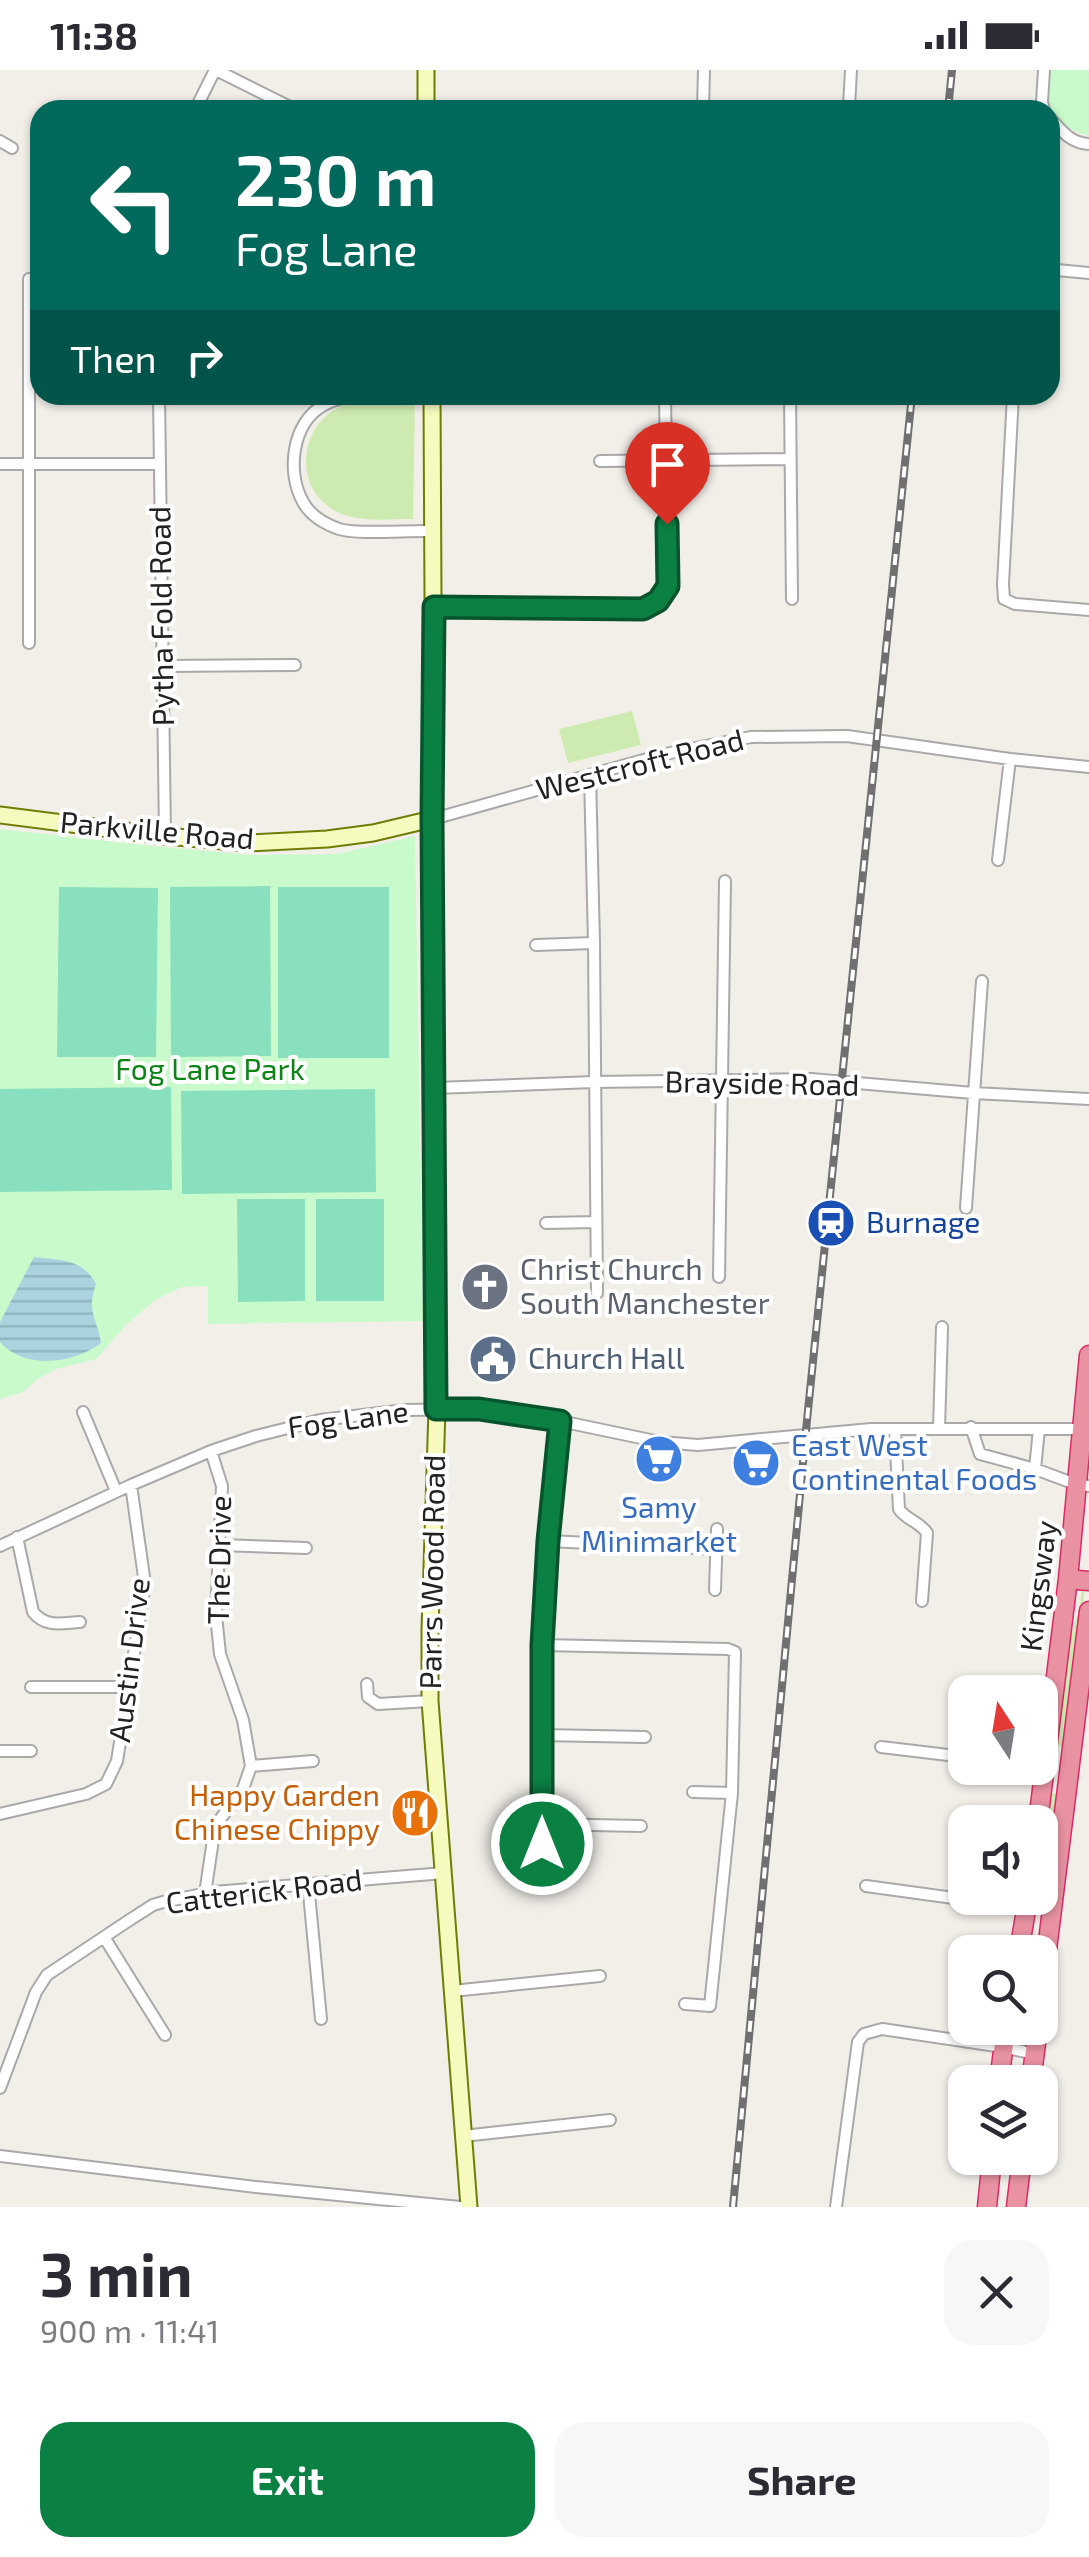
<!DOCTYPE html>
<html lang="en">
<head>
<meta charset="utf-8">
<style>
	body { margin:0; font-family:"Exo 2",sans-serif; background:#f7f7f7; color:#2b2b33; height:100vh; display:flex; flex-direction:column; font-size:38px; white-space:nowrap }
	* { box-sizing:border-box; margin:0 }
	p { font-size:32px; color:#7c7c81 }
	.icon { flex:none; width:55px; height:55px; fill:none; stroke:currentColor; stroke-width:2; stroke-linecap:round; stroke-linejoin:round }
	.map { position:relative; height:2137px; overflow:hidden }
	.drawer { display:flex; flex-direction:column; background:#fff; flex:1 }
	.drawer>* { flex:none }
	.hud { position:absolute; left:30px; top:30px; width:1030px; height:305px; border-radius:30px; box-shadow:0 2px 8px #0004; background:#00695c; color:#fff; overflow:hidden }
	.needle { width:65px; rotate:348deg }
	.tools { position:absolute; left:948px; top:1605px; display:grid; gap:20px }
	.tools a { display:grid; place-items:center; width:110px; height:110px; border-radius:20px; background:#fff; box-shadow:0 2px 8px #0004; font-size:50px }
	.pin { position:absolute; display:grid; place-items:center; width:85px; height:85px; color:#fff; margin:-102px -42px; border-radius:50% 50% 50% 0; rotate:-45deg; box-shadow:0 0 10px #0007 }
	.pin .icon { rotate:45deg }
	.me { position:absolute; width:110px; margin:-55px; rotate:0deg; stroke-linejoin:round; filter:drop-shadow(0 0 8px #0008) }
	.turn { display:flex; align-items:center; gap:35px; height:210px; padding:0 40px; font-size:45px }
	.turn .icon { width:130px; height:130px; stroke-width:2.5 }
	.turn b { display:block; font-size:70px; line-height:85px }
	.then { display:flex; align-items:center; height:95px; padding:0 40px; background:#0003; gap:20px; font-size:38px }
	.round { display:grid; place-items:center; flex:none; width:105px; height:105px; border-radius:30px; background:#f7f7f7 }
	.head { display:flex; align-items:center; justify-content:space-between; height:170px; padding:0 40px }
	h1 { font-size:60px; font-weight:700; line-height:75px }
	.action { display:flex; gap:20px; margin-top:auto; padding:20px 40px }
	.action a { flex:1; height:115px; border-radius:30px; background:#0b8043; color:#fff; font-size:40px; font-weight:700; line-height:115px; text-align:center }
	.action a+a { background:#f7f7f7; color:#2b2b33 }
	.status { display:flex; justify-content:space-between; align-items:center; height:70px; padding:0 50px; background:#fff; direction:ltr }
	.status svg { height:28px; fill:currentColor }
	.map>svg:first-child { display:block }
	.grass { fill:#cdebb0 }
	.park { fill:#c8facc }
	.pitch { fill:#88e0be }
	.water { fill:url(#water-rules) }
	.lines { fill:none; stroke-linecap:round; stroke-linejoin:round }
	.street-casing { stroke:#a9a9a9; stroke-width:14 }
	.secondary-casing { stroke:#707d05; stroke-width:19 }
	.highway-casing { stroke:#dc2a67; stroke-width:21 }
	.street { stroke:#fff; stroke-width:10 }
	.secondary { stroke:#f7fabf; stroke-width:15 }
	.highway { stroke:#e892a2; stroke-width:18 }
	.rail-casing { stroke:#707070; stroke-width:8 }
	.rail { stroke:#fff; stroke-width:4; stroke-dasharray:11; stroke-linecap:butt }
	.route-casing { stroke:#07532c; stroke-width:25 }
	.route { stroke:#0b8043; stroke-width:18 }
	.labels { text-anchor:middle; stroke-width:8; stroke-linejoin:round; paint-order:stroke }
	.street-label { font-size:30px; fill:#222; stroke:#fff }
	.park-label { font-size:30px; fill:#0c8416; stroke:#fff }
	.transit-label { font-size:30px; fill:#164399; stroke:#fff; text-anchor:start }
	.worship-label { font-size:30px; fill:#5b616d; stroke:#fff; text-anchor:start }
	.service-label { font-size:30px; fill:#4e5e75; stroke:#fff; text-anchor:start }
	.shop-label { font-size:30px; fill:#366cbe; stroke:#fff; text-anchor:start }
	.food-label { font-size:30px; fill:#c56008; stroke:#fff; text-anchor:end }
</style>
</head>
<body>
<div class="status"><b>11:38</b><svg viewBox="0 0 49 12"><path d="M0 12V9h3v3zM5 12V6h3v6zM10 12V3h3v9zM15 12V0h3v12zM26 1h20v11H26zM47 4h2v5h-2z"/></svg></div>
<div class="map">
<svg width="1089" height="2137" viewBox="0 0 1089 2137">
	<defs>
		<pattern id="water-rules" width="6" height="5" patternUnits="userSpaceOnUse" patternTransform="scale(2.5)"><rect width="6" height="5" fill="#aad3df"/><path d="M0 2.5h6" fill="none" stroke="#92b5bf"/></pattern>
	</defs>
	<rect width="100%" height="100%" fill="#f2efe9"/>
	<path class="grass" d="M415,332l-2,117c-26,0 -61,5 -84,-12 -40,-29 -25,-94 23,-104 19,-4 43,-1 63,-1z
		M632,641l9,34 -73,18 -9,-34z
		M1082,1516h3l-20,161 -9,-1 15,-109 9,-32z
		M1049,1722l9,2 -12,91 -6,-1v-19z"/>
	<path class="park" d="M1050,0h39v65c-19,-1 -38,-19 -41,-39 -1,-8 1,-18 2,-26z
		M0,759l143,16 106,10 88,-1 78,-18 8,485 -215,3v-38l-26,1 -27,13 -29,25 -30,34 -40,10 -18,10 -15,13 -23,7z"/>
	<path class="pitch" d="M270,816l1,170 -100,1 -1,-170z
		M59,817l99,1 -2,169h-99z
		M278,817h111v171h-111z
		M171,1017l1,103 -172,2v-103z
		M375,1019l1,103 -194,2 -1,-103z
		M237,1129h68v102l-67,1z
		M316,1129h68v102h-68z"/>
	<path class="water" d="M34,1187c26,3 49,2 62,27 -10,28 1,33 5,59 -28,21 -76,27 -101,-1v-20z"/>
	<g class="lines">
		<g class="street-casing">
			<path id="street" d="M216,0l80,40
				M1044,0l-2,32 2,8
				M849,37l2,-37
				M195,40l20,-40
				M703,40l1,-40
				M1050,48c12,13 20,25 39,26
				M0,71l12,7
				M1050,196l7,4 32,3
				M159,325l6,441
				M432,325c-30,0 -82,-5 -108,10 -32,17 -38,67 -21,97 7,13 22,22 36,27 18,6 70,1 93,2
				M790,325l2,204
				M1013,325l-10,189 1,15 11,5 74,6
				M600,391l190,-2
				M0,394h159
				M434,537l209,2 15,-8 10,-15 -3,-191
				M29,573v-364
				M164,596l131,-1
				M590,705l4,168 3,350
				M433,749l232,-65 86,-17 96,-1 163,23 79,8
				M998,790l12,-101
				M536,875l58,-2
				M435,1018l159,-6 217,-3 162,14 116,6
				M966,1138l16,-227
				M546,1153l50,-1
				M719,1207l6,-396
				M83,1342l33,79
				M971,1357l9,27 55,15 43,16 11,1
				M895,1359l4,80c7,11 20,12 28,24l-5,68
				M939,1359l3,-102
				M1035,1399l4,-40
				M17,1467l16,75c13,16 29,11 47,10
				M548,1471l168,8
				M219,1475l87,3
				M0,1476l131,-61 80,-34 45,-15 64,-16 85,-10 74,-1 81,12 100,21 38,3 173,-16h213
				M715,1520l2,-61
				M542,1575l186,4 7,3 -3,141 -22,213 -25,-2
				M367,1614l1,13 10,7 52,-3
				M31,1617h98
				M542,1665l103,2
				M881,1677l84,10
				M0,1681h31
				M251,1696l62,-5
				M693,1722l39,1
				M0,1744l86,-20 20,-10 11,-23 28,-177 -14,-99
				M542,1754l99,2
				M542,1795v-220l6,-104 12,-120
				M308,1813l13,136
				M866,1816l160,22
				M205,1824l10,-68 28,-37 8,-23 -8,-46 -23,-66 -4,-39 6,-129 -11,-35
				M104,1867l61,98
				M452,1921l148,-15
				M0,2018l36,-96 11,-17 81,-54 25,-16 10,-3 50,-10 231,-19
				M463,2066l147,-16
				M0,2086l256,31 204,20
				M836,2137l22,-165 6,-8 18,-5 121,18 32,7"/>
		</g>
		<g class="secondary-casing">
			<path id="secondary" d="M426,0v40
				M432,325l5,1014 -7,221v71l39,506
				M0,745l165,21 82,7 80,-4 46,-6 59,-14"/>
		</g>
		<g class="highway-casing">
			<path id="highway" d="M1078,1510l11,1
				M1038,1752l30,-243 21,-224
				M1019,1882l9,-54
				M1040,1936l49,-395
				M999,2012l7,-54
				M1031,2012l7,-54
				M987,2137l5,-49
				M1016,2137l6,-49"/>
		</g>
		<use href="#street" class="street"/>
		<use href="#secondary" class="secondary"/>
		<use href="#highway" class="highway"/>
		<g class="rail-casing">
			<path id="rail" d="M948,40l4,-40
				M733,2137l74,-787 105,-1025"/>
		</g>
		<use href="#rail" class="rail"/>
	</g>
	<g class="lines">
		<g class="route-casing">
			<path id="route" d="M542,1774v-199l6,-104 12,-120 -81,-12h-43l-4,-590 2,-212 209,2 15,-8 10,-15 -1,-62"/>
		</g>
		<use href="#route" class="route"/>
	</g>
	<defs>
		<g id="station-disc" transform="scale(2.5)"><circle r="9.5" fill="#1a4fb4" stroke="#fff"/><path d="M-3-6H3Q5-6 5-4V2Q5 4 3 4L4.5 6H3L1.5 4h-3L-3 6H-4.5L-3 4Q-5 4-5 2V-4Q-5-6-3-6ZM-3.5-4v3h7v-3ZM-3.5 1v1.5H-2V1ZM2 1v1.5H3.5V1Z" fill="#fff"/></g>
		<g id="church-disc" transform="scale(2.5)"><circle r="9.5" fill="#6b7280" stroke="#fff"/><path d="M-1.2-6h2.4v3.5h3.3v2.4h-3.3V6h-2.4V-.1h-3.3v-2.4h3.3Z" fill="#fff"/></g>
		<g id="civic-disc" transform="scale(2.5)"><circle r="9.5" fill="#5c6f8a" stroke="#fff"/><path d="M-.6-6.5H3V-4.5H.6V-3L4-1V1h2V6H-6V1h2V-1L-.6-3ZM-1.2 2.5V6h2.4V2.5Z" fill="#fff"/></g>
		<g id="supermarket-disc" transform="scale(2.5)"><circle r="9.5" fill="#3f7fe0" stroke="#fff"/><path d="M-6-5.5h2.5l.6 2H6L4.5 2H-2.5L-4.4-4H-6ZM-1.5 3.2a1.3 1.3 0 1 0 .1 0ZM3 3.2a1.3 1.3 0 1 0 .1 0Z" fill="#fff"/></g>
		<g id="restaurant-disc" transform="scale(2.5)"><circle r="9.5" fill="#e8710a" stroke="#fff"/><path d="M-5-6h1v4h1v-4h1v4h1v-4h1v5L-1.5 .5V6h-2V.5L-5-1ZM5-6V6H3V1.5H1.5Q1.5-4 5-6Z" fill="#fff"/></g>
	</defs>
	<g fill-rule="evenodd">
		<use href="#station-disc" x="831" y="1153"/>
		<use href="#church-disc" x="485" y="1217"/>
		<use href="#civic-disc" x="493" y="1289"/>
		<use href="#supermarket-disc" x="659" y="1389"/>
		<use href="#supermarket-disc" x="756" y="1393"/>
		<use href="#restaurant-disc" x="415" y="1743"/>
	</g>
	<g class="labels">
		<g class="street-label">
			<text transform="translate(162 546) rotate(-91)" y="10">Pytha Fold Road</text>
			<text transform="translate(640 695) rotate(-14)" y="10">Westcroft Road</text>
			<text transform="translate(157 761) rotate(5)" y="10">Parkville Road</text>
			<text transform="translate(762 1014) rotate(1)" y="10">Brayside Road</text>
			<text transform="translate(348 1350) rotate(-8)" y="10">Fog Lane</text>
			<text transform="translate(220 1490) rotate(-89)" y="10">The Drive</text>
			<text transform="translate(433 1502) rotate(-89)" y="10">Parrs Wood Road</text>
			<text transform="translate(1039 1516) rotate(-83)" y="10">Kingsway</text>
			<text transform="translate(130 1590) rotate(-83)" y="10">Austin Drive</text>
			<text transform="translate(264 1822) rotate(-7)" y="10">Catterick Road</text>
		</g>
		<g class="park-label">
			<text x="210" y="1010">Fog Lane Park</text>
		</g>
		<g class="transit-label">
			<text x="866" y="1163">Burnage</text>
		</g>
		<g class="worship-label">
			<text x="520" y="1210">Christ Church<tspan x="520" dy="34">South Manchester</tspan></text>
		</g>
		<g class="service-label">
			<text x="528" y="1299">Church Hall</text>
		</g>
		<g class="shop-label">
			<text x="791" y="1386">East West<tspan x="791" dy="34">Continental Foods</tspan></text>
			<text x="659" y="1448" text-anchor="middle">Samy<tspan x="659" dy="34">Minimarket</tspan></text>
		</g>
		<g class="food-label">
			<text x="380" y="1736">Happy Garden<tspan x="380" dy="34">Chinese Chippy</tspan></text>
		</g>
	</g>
</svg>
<div class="tools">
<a><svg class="needle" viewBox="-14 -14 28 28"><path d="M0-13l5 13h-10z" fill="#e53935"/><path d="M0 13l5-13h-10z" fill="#7c7c81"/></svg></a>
<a><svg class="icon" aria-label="sound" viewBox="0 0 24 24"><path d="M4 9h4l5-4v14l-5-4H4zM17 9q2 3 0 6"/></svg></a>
<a><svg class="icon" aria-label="search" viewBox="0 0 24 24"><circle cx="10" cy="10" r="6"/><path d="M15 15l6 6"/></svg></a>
<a><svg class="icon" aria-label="layers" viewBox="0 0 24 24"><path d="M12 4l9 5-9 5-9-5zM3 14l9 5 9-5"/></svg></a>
</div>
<div class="pin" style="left:667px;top:454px;background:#d93025"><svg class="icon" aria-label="arrive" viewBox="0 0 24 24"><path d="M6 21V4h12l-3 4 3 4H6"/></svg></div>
<svg class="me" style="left:542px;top:1774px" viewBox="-20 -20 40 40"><circle r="17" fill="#0b8043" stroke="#fff" stroke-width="3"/><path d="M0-11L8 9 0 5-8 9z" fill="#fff"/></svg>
<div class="hud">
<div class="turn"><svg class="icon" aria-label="left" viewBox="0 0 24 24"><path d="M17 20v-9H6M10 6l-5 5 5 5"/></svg><div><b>230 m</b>Fog Lane</div></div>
<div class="then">Then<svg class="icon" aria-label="right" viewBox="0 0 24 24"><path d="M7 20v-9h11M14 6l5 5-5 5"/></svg></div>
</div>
</div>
<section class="drawer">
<div class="head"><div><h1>3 min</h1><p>900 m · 11:41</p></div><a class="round"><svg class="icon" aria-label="close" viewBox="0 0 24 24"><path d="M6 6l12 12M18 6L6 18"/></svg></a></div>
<div class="action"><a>Exit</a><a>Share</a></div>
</section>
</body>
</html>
